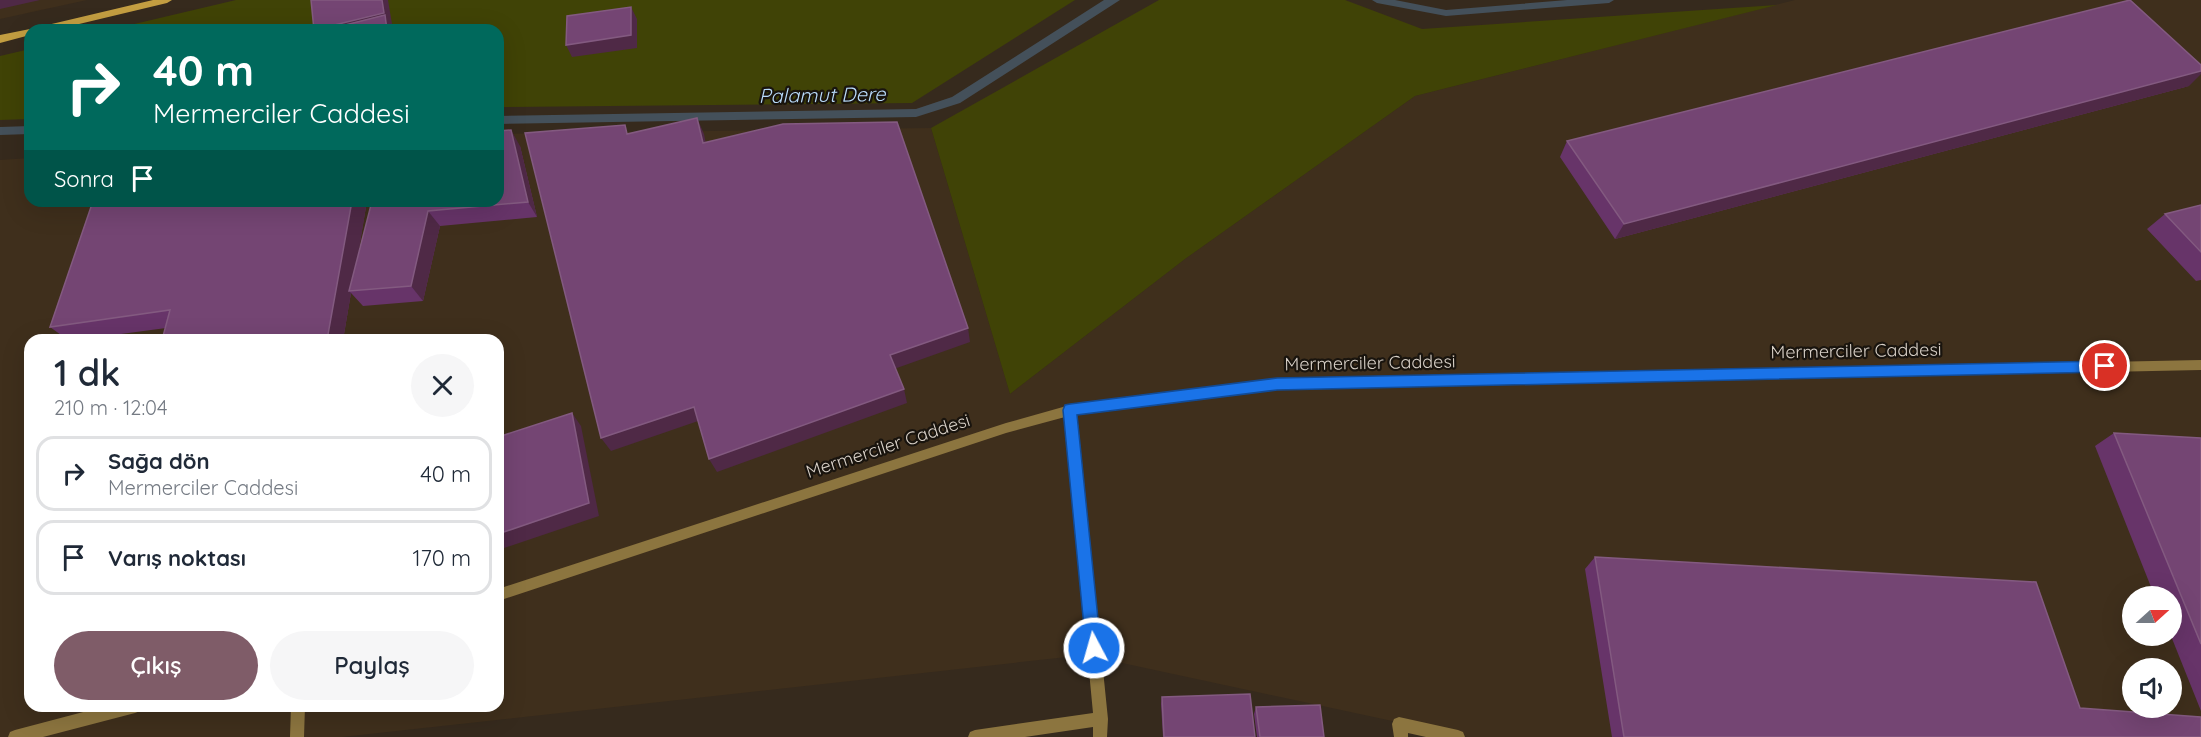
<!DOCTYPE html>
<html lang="tr">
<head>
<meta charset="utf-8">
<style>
	body { margin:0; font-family:Quicksand,sans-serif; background:#f6f6f7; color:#1f2937; height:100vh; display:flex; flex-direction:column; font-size:22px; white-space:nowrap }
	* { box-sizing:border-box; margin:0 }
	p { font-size:20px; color:#747a83 }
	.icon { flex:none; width:33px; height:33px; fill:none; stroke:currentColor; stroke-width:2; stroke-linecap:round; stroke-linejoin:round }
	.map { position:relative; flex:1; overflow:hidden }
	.side { position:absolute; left:24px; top:334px; width:480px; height:378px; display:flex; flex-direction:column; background:#fff; border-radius:18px; box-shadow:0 6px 24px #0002 }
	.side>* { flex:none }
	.hud { position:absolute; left:24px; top:24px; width:480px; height:183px; border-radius:18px; box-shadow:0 6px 24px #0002; background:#00695c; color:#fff; overflow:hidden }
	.needle { width:39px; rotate:69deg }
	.tools { position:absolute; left:2122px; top:586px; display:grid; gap:12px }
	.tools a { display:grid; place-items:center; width:60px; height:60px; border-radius:50%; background:#fff; box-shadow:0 6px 24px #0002; font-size:30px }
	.pin { position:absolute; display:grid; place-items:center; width:51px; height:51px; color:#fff; margin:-26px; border:3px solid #fff; border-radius:50%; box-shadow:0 2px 6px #0007 }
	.me { position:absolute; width:66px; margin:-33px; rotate:354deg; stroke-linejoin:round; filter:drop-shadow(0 0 4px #0008) }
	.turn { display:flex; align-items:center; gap:21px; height:126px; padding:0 30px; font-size:27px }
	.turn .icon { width:78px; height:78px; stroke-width:2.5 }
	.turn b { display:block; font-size:42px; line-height:51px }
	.then { display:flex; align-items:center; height:57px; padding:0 30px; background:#0003; gap:12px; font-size:22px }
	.round { display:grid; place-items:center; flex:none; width:63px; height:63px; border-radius:32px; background:#f6f6f7 }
	.headline { display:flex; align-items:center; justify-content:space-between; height:102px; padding:0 30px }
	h1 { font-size:36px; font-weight:600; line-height:45px }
	.primary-button { display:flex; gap:12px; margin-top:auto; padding:12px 30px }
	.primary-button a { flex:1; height:69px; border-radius:36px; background:#7f5c68; color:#fff; font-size:24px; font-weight:600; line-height:69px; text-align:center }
	.primary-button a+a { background:#f6f6f7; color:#1f2937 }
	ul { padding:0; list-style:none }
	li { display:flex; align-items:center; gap:18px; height:75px; margin:0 12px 9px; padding:0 18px; border:3px solid #e0e1e3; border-radius:18px }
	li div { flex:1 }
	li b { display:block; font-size:22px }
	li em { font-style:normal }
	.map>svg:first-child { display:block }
	.built { fill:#3f2f1c; fill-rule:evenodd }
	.green { fill:#404306 }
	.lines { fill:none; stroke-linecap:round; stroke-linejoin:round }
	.stream { fill:#44505a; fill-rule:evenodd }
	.minor { fill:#8c753f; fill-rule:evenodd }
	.secondary { fill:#c39e41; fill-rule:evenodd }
	.wall { fill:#673469 }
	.shaded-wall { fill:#4f2946 }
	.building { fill:#744573; stroke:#835a80; stroke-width:1.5 }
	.route { fill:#1a73e8; stroke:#114b97; stroke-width:1.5 }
	.labels { text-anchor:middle; stroke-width:4.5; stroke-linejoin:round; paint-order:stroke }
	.street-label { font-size:18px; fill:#d8d0c7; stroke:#19140e }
	.water-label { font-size:20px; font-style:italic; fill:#b9dbfb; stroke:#19140e }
</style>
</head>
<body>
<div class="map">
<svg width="2201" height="737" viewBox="0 0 2201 737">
	<rect width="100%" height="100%" fill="#362a1d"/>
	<path class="built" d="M0,0h87l-87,19z
		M1795,0h406v737h-734l-382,-82 -743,82h-342v-577l30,-2v43h468v-67l433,-6 79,266 175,-135 230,-163zM30,340h468v366h-468zM2133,597h39v39h-39zM2133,669h39v39h-39z"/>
	<path class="green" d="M236,0h839l-163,103 -414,4v-77h-389z
		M1159,0h186l77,29 355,-24 -362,91 -230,163 -175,135 -79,-266z
		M30,49v70l-30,1v-64z"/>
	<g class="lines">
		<path class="stream" d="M1104,0h16l-160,103 -44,14 -418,7v-8l418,-7 36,-12z
			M1372,0h23l51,10 121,-10h47l-5,3 -163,13 -69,-13z
			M30,126v8l-30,1v-8z"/>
		<path class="minor" d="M2201,360v10l-924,19 -200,25 31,305 -1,18h-14v-10l-68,10h-57l2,-5 5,-2 118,-17 -28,-296 -59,16 -508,168v-12l508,-166 64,-18 207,-26z
			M106,706h36l-2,5 -5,2 -92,24h-35l2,-5 5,-2z
			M291,706h14l-1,31h-14z
			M1399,717l59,13 5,2 2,5h-39l-18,-4v4h-14l-2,-13 2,-5z"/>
		<path class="secondary" d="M153,0h19l-5,3 -113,27h-20l5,-3z
			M30,29l4,1h-4v5l-30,8v-8z"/>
	</g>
	<path class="wall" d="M2189,86l-574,153 -55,-82 7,-16z
		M520,146l17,71 -97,9 -17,75 -60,5 -12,-13 -8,47 -177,-12 -90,12h-8l-18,-13 43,-126h274l-11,64 16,-64z
		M2201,205v75l-5,1 -49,-52 18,-15z
		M2114,433l87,5v273l-30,-75h1v-39h-17l-60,-151z
		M1595,557l485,151 121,29h-589l-27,-168z
		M1162,697l93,40h-92l-2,-33z
		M1256,707l68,30h-67l-3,-23z"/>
	<path class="shaded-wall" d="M0,0h40l-40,9z
		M382,0h6l5,30h-77z
		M631,7l6,12v29l-65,9 -6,-12z
		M2201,71v3l-12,12 -574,153 9,-15z
		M697,118l7,16 5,25 -6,-16z
		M511,130l9,16 17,71 -9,-15z
		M352,201h15l-15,90h-3l2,2 -8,47h-16z
		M428,211l12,15 -17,75 -12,-15z
		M968,328l2,14 -76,27 -4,-14z
		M904,389l3,14 -190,69 -8,-13z
		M694,407l7,13 -90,31 -10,-13z
		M572,413l9,13 18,90 -101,34v-16z"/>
	<path class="building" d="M311,0h71l2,13 -70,17z
		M2130,0l71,65v6l-577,153 -57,-83z
		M631,7v28l-65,10 1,-29z
		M385,15l2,15h-54v-2z
		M697,118l6,25 80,-19 114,-2 71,206 -78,27 14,34 -195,70 -15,-52 -93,31 -76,-305 100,-8 2,9z
		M511,130l17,72 -100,9 -17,75 -62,5 23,-90h126v-70z
		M93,201h259l-25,139h-165l8,-30 -120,17z
		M2201,205v47l-36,-38z
		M572,413l17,90 -91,31v-97z
		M2114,433l87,5v206z
		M1595,557l441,25 44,126 121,9v20h-577z
		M1250,694l5,43h-91l-2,-40z
		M1320,705l4,32h-64l-4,-30z"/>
	<path class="route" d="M2105,361l5,1 2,4 -2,5 -5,1 -828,18 -200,25 24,233 -2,5 -5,2 -6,-2 -2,-5 -23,-238 2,-5 5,-1 207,-26z"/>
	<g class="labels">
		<g class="street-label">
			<text transform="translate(1856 351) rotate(-1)" y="6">Mermerciler Caddesi</text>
			<text transform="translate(1370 363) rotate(-1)" y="6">Mermerciler Caddesi</text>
			<text transform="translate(888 446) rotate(-18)" y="6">Mermerciler Caddesi</text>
		</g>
		<g class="water-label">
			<text transform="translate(822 95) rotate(-1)" y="7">Palamut Dere</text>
		</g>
	</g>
</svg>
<div class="tools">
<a><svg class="needle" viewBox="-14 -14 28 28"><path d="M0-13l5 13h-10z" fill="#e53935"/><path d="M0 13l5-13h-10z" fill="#747a83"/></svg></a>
<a><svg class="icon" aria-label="sound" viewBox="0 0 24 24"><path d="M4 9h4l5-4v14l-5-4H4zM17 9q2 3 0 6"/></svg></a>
</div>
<div class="pin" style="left:2105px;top:366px;background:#d93025"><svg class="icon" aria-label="arrive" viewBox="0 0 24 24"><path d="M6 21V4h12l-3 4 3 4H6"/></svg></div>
<svg class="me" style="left:1094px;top:648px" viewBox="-20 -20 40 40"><circle r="17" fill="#1a73e8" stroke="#fff" stroke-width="3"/><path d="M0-11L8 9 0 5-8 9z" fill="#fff"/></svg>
<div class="hud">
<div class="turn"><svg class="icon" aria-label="right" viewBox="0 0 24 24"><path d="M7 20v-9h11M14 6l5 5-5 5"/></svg><div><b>40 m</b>Mermerciler Caddesi</div></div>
<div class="then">Sonra<svg class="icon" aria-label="arrive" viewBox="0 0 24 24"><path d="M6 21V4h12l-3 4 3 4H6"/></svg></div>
</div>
<section class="side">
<div class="headline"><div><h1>1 dk</h1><p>210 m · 12:04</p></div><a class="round"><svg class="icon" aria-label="close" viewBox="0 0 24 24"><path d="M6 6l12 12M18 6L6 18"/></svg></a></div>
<ul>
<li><svg class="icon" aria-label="right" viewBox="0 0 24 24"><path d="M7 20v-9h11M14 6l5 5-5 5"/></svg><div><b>Sağa dön</b><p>Mermerciler Caddesi</p></div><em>40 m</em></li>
<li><svg class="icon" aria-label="arrive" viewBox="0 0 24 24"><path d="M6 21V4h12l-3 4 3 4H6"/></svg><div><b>Varış noktası</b></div><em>170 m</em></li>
</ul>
<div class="primary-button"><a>Çıkış</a><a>Paylaş</a></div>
</section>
</div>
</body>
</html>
